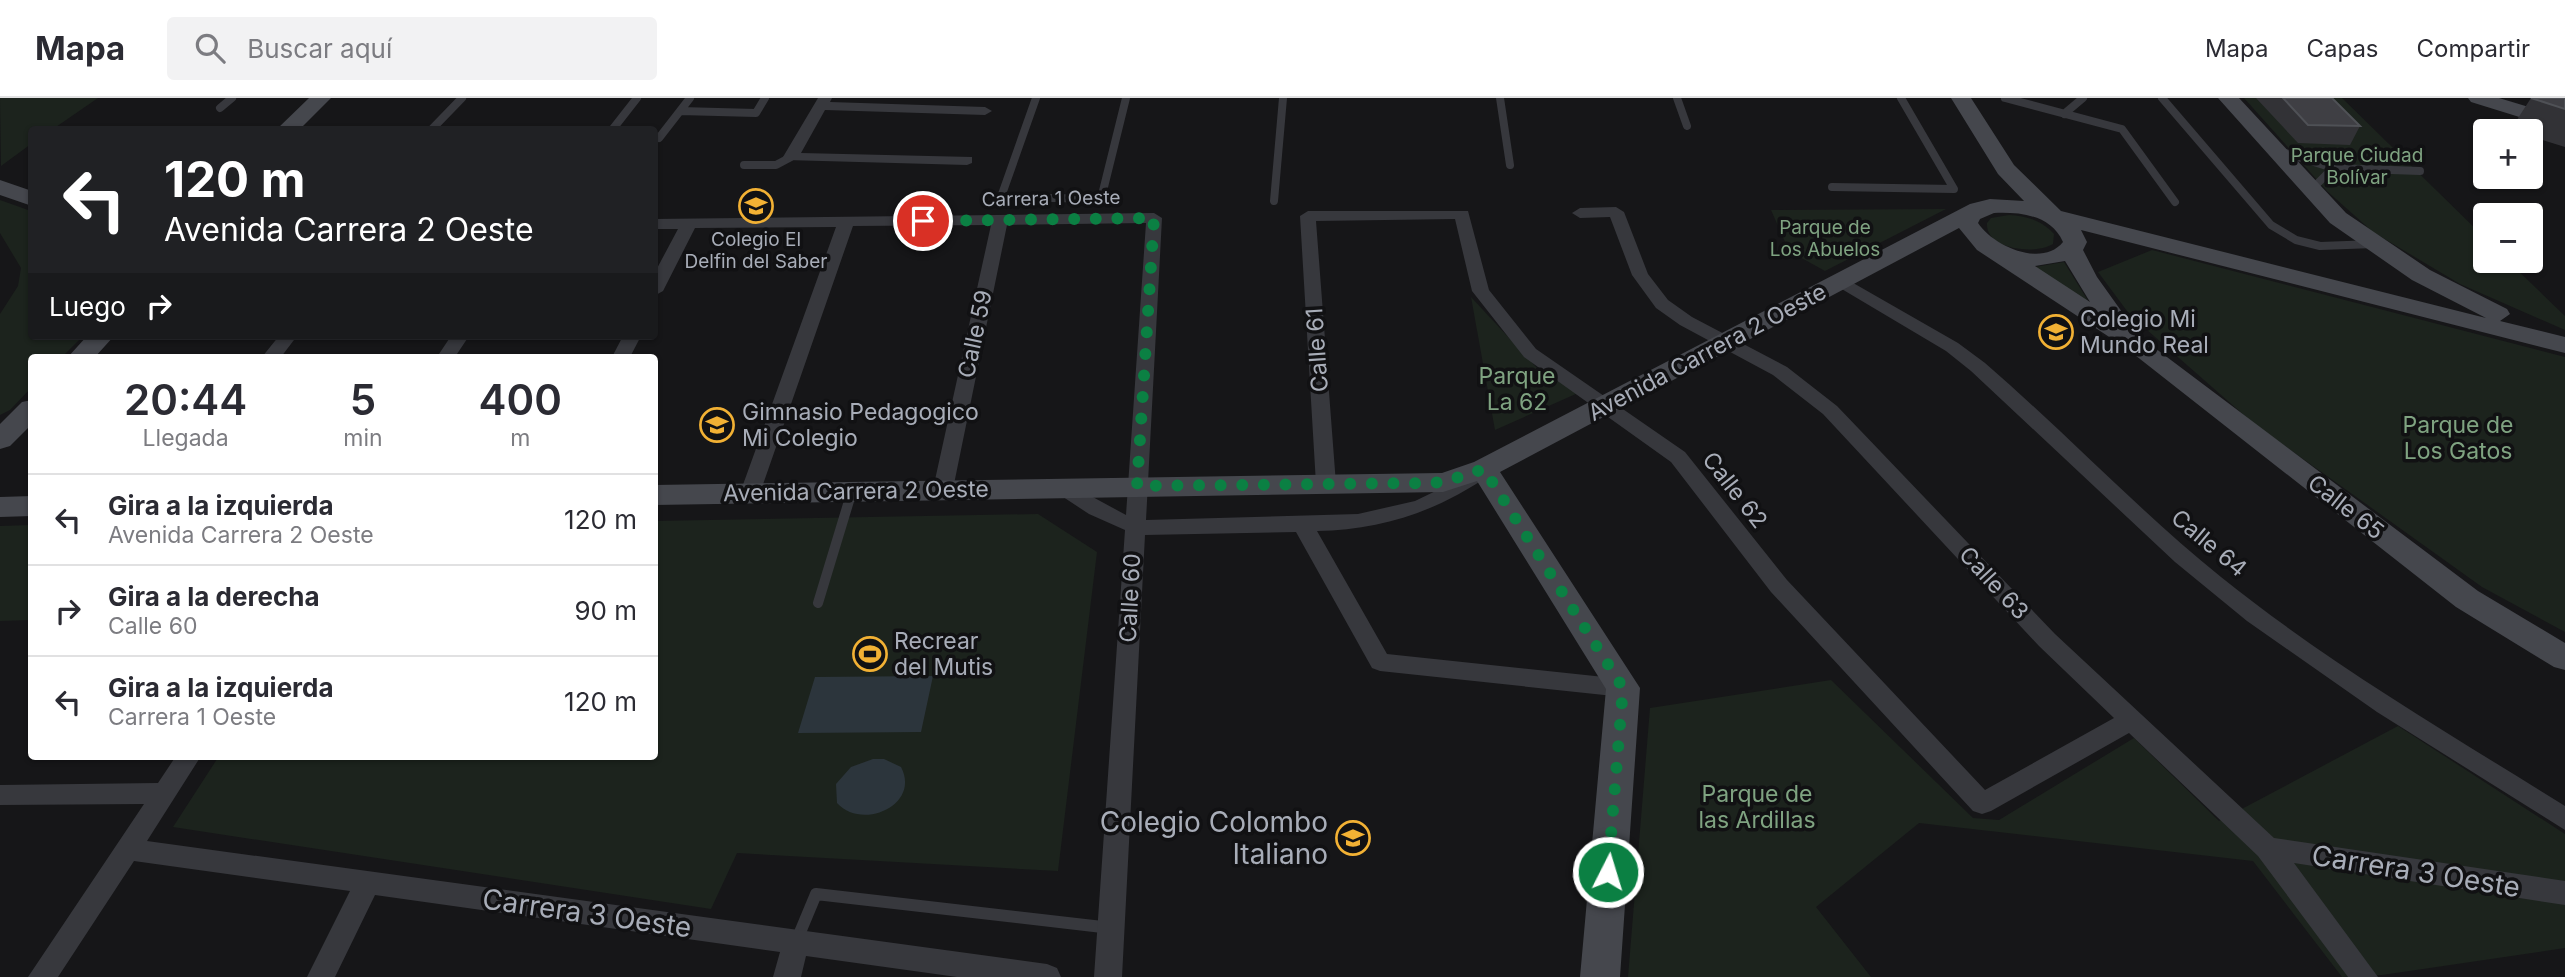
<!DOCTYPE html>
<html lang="es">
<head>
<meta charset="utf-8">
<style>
	body { margin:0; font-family:Inter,sans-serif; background:#f2f2f3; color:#2b2b33; height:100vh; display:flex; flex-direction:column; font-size:26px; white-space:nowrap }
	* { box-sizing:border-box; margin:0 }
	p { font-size:23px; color:#7c7c81 }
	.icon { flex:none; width:38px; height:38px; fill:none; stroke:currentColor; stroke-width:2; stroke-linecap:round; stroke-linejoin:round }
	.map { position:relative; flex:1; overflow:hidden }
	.drawer { position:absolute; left:28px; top:256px; width:630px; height:406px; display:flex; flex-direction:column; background:#fff; border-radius:7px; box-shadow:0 2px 5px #0004 }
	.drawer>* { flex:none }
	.guide { position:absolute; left:28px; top:28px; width:630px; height:214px; border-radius:7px; box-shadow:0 2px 5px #0004; background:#202124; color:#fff; overflow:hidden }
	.tools { position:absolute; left:2473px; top:21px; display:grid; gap:14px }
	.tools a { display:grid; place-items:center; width:70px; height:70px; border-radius:7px; background:#fff; box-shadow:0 2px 5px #0004; font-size:35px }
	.pin { position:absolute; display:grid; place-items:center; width:60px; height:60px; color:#fff; margin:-30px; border:4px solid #fff; border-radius:50%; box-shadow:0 2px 7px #0007 }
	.me { position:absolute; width:77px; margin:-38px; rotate:5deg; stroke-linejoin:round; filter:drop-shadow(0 0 5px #0008) }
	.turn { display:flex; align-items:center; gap:24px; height:147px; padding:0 21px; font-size:32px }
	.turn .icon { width:91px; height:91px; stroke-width:2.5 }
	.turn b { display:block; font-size:49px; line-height:60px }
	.then { display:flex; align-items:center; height:66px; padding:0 21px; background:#0003; gap:14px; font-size:26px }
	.eta { display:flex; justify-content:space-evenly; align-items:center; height:119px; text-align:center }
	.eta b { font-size:42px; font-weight:600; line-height:49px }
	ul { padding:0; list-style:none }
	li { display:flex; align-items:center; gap:21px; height:91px; padding:0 21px; border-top:2px solid #e1e1e2 }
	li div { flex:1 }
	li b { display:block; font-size:26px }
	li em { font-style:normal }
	header { display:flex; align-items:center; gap:42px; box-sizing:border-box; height:98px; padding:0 35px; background:#fff; border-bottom:2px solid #e1e1e2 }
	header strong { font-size:33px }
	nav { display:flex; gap:38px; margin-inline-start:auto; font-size:24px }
	.search { width:490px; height:63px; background:#f2f2f3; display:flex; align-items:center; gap:18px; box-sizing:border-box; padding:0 24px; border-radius:7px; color:#7c7c81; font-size:26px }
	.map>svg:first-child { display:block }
	.green { fill:#1c231d }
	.water { fill:#2c353c }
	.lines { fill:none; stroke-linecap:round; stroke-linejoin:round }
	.lane-far2 { stroke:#37383d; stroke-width:8 }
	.lane-far1 { stroke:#37383d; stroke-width:10 }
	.lane { stroke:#37383d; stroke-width:12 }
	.street { fill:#37383d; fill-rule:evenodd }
	.secondary { fill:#45474d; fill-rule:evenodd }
	.wall { fill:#323236 }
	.building { fill:#3f3f44; stroke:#4f5156; stroke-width:2 }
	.route { stroke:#0b8043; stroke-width:12; stroke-dasharray:0 21.6 }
	.labels { text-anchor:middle; stroke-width:7; stroke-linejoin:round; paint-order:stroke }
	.far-park-label { font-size:19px; fill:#7fa381; stroke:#111113 }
	.far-street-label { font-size:19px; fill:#a8adb8; stroke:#111113 }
	.far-poi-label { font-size:19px; fill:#a8adb8; stroke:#111113 }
	.poi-label { font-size:23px; fill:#a8adb8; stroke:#111113; text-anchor:start }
	.street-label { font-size:23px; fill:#a8adb8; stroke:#111113 }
	.park-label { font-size:23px; fill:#7fa381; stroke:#111113 }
	.near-poi-label { font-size:28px; fill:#a8adb8; stroke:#111113; text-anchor:end }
	.near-street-label { font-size:28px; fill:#a8adb8; stroke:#111113 }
</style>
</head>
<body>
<header>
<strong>Mapa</strong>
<div class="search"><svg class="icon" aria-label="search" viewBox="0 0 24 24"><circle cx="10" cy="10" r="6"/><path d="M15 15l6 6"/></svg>Buscar aquí</div>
<nav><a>Mapa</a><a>Capas</a><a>Compartir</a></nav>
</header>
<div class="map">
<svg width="2565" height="879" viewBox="0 0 2565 879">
	<rect width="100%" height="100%" fill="#161618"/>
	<path class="green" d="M0,0h98l-45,31 -21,1 -1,14 -30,22z
		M2244,0h98l143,140v23h23l57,55v14l-105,-46 -87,-52 -46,-41z
		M0,102l31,11 1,125h51l-21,21h-30l-1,31 -21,22 -10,5v-101l18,-28 3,-18 -21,-35z
		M1946,111l-121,62 -36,-20 -18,-41z
		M2009,117c17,1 33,5 45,19l-1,10c-17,11 -68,6 -66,-21l4,-5z
		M2152,152l413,107v275l-83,-45 -229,-164 -123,-108 -32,-43z
		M2064,164l26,42 -55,-37z
		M1471,199l65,70 42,26 -83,37z
		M1038,416l59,38 -39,319 -321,-18 -26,56 -538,-82 46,-71h435l1,-235z
		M31,427v95l-31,1v-95z
		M1831,582l142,138 26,2 135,-82 85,83 179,-95 167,108v114l-183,27 -40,2 -89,-116 -334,-38 -103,84 55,70h-243l22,-269z"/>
	<path class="water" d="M933,578l-12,56 -123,1 17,-56z
		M873,661h11l17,8c20,38 -39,64 -64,36l-1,-19 15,-17z"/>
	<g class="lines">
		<path class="lane-far2" d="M690,0l-10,13 76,2 9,-15
			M1036,0l-35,99 100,2 25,-101
			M1500,0l10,67
			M1677,0l10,28
			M2005,0l117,31 53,73
			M2162,0l109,127 25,15 24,6 54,-2
			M220,10l12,-10
			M2064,16l19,-16
			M431,32l31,-32
			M612,32l25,-32
			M659,40l21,-27
			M2279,53l54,17 -22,22
			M744,67h32l15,-8
			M2333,70l87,3
			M1832,89l122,2 -53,-91
			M1274,103l9,-103"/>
		<path class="lane-far1" d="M818,505l34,-112"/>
		<path class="lane" d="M796,844l20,-48 295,34"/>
		<path class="street" d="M818,0h14l-2,4 155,5 7,4 -7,4 -160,-5 -24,43 171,4v6l-5,2 -181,-5 -3,-3z
			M1616,109l8,5 24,62 20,26 24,17 95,50 50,39 218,228 219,204 291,43v24l-271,-42 84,114h-30l-90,-121 -129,-123 -138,78 -9,3 -9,-3 -202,-219 -100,-130 -147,-105 -52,-66 -17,-72 -139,2 20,263 -3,5h-14l-3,-5 -16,-268 8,-5h160l21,79 47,59 149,103 102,128 198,210 129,-72 -75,-72 -216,-232 -50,-39 -93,-50 -24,-17 -24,-33 -22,-58 -30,1 -8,-5 8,-5z
			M1154,115l8,5 -16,302 212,-6 57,-13 31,-15 31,-22h14l3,5 -3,5c-53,37 -109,56 -174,57l70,123 236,25 8,3 4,6 -4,6 -8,3 -243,-26 -8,-3 -76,-136 -151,3 -23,442h-28l31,-447 -36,-16 -41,-27 3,-5h14l61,33 20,-292 -139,2 -54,264 -10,7 -10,-7 58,-264 -138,1 -93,267 -10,7 -10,-7 96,-266 -141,1 -32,63 -9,5v-22l24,-45h-24v-10z
			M1841,178l117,67 27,20c80,69 153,147 236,214 107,86 227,156 344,229v24l-188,-118 -130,-91 -72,-59 -204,-191 -25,-20 -111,-66 -3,-4z
			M279,238h18l-16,21h-19z
			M451,238h18l-14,21h-18z
			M623,238h18l-11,21h-18z
			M176,658h25l-54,85 900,123 10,4 4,9h-104l-151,-21 -5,21h-28l7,-25 -405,-57 -40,82h-28l43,-86 -216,-30 -76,116h-30l116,-173 -144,1v-20l158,-2z"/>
		<path class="secondary" d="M309,0h22l-32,32h-23z
			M1951,0h20l43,67 47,46 425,107 -74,-38 -82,-57 -112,-125h21l107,115 84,57 77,39 3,5 -10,7 65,16v16l-484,-123 6,12 -4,8 14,27 30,42 -4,5 355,267 87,52v27l-11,-3 -98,-60 -330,-259 -149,-98 -18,-22 -459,244 140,216 -20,289h-40l26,-288 -129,-208 -34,11 -789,13v-20l788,-12 32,-11 496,-258 20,-5 34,2 -26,-27zM1994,115c27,-1 57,2 69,29 -21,26 -70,4 -85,-19l2,-4zM2065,163l25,41 -55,-36z
			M2468,0h31l66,20v13l-94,-29z
			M0,82l32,11v15l-32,-11z
			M87,238h27l-19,21h-27z
			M32,302v24l-22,22 -10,3v-25l22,-22z
			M32,398v20l-32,1v-20z"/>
	</g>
	<path class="wall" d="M2256,0h76l28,28 -10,19 -52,-2z
		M2531,0h34v49l-35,-11v-5h-13l-6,-2z"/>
	<path class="building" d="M2283,0h49l28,28 -52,-1z
		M2531,0h34v11z"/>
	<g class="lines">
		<path class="route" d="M923,123l231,-3 -17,268 291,-3 15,-1 41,-13 139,219 -15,184"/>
	</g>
	<defs>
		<g id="school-ring" transform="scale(1.75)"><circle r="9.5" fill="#111113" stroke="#f2b134" stroke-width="1.5"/><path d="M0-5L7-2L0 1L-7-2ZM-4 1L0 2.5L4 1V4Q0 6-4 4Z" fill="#f2b134"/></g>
		<g id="stadium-ring" transform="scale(1.75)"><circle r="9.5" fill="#111113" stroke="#f2b134" stroke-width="1.5"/><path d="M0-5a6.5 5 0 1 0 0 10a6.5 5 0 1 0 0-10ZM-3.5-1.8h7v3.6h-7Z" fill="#f2b134"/></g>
	</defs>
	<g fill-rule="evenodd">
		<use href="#school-ring" x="756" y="108"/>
		<use href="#school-ring" x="2056" y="234"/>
		<use href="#school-ring" x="717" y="327"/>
		<use href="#stadium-ring" x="870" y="556"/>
		<use href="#school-ring" x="1353" y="740"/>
	</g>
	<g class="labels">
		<g class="far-park-label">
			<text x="2357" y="64">Parque Ciudad<tspan x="2357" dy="22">Bolívar</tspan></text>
			<text x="1825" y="136">Parque de<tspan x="1825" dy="22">Los Abuelos</tspan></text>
		</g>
		<g class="far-street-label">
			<text transform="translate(1051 100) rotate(-1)" y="7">Carrera 1 Oeste</text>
		</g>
		<g class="far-poi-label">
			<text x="756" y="148">Colegio El<tspan x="756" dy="22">Delfin del Saber</tspan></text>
		</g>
		<g class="poi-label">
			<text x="2080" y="229">Colegio Mi<tspan x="2080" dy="26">Mundo Real</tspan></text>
			<text x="742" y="322">Gimnasio Pedagogico<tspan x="742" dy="26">Mi Colegio</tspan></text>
			<text x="894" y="551">Recrear<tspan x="894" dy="26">del Mutis</tspan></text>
		</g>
		<g class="street-label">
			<text transform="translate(975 236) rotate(-78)" y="8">Calle 59</text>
			<text transform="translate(1317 252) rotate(-94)" y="8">Calle 61</text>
			<text transform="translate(1707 254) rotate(-28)" y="8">Avenida Carrera 2 Oeste</text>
			<text transform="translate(1735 392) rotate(52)" y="8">Calle 62</text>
			<text transform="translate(856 393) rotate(-1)" y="8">Avenida Carrera 2 Oeste</text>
			<text transform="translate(2346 409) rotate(38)" y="8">Calle 65</text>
			<text transform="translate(2209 445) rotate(40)" y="8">Calle 64</text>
			<text transform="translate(1994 485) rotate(47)" y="8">Calle 63</text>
			<text transform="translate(1130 500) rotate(-87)" y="8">Calle 60</text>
		</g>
		<g class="park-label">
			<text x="1517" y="286">Parque<tspan x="1517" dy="26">La 62</tspan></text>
			<text x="2458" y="335">Parque de<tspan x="2458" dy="26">Los Gatos</tspan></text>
			<text x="1757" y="704">Parque de<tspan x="1757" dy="26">las Ardillas</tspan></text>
		</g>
		<g class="near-poi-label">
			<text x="1328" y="734">Colegio Colombo<tspan x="1328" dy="32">Italiano</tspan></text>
		</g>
		<g class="near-street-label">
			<text transform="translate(2416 773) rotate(9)" y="10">Carrera 3 Oeste</text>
			<text transform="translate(587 815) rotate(8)" y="10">Carrera 3 Oeste</text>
		</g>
	</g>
</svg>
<div class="tools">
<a>+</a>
<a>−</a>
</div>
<div class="pin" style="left:923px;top:123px;background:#d93025"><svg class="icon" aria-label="arrive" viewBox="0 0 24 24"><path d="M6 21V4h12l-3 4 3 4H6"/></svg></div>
<svg class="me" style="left:1608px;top:774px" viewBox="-20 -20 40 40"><circle r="17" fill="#0b8043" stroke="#fff" stroke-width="3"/><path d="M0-11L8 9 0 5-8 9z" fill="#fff"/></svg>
<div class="guide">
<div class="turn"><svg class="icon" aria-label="left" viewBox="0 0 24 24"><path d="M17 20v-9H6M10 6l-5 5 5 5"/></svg><div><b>120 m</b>Avenida Carrera 2 Oeste</div></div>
<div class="then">Luego<svg class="icon" aria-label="right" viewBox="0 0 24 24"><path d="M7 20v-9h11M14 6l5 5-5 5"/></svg></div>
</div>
<section class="drawer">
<div class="eta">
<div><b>20:44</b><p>Llegada</p></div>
<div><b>5</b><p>min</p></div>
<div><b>400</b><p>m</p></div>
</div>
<ul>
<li><svg class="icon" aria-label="left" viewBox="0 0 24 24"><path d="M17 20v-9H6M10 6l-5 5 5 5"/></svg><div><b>Gira a la izquierda</b><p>Avenida Carrera 2 Oeste</p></div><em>120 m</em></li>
<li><svg class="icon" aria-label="right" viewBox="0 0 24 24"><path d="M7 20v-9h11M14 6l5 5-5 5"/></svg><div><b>Gira a la derecha</b><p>Calle 60</p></div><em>90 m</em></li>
<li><svg class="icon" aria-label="left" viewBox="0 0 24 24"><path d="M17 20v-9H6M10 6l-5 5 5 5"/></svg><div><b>Gira a la izquierda</b><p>Carrera 1 Oeste</p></div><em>120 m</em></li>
</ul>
</section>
</div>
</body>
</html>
